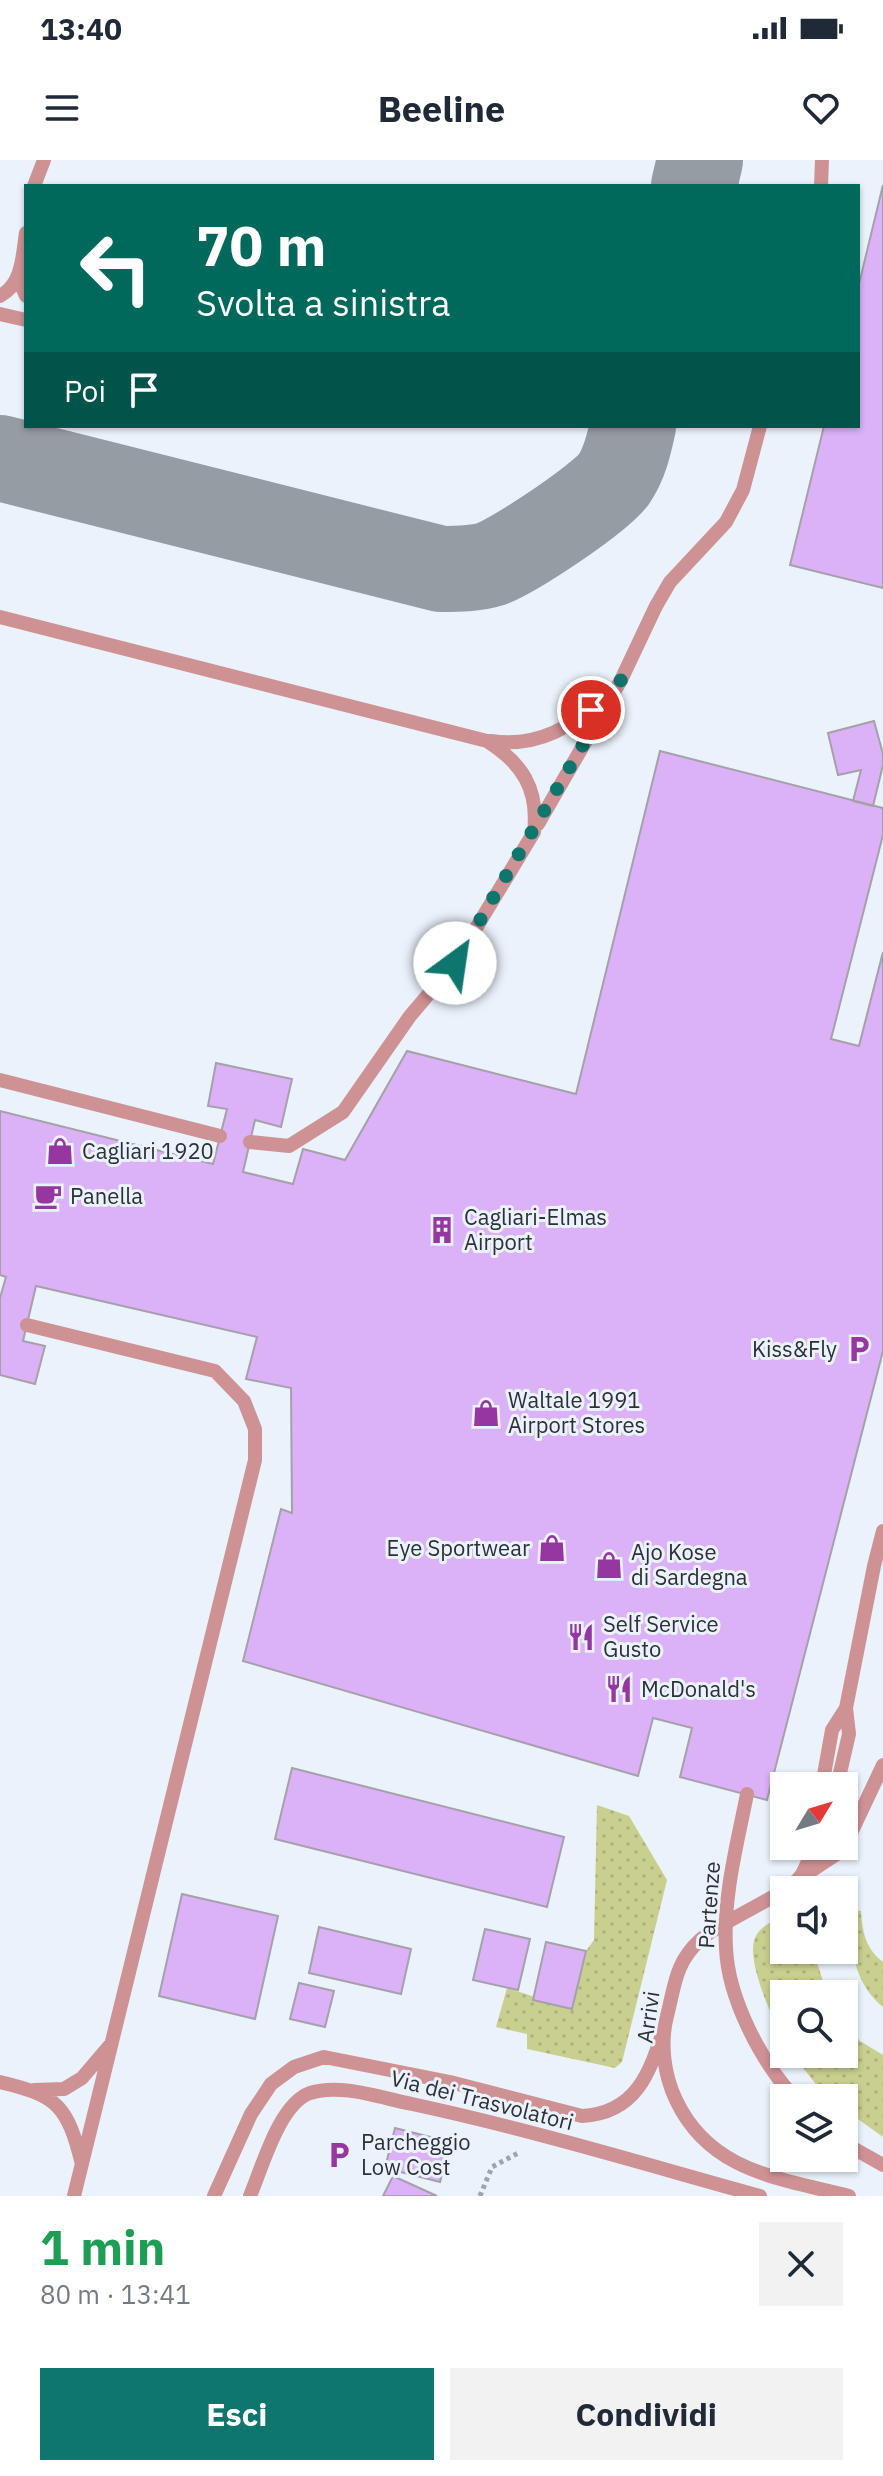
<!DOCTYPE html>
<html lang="it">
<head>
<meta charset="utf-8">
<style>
	body { margin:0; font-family:"IBM Plex Sans",sans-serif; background:#f2f2f3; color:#1f2937; height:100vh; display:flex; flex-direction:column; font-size:30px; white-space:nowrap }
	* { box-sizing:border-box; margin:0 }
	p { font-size:26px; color:#747a83 }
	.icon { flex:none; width:44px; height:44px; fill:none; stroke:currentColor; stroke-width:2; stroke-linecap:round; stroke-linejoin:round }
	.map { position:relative; height:2036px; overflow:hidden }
	.sheet { display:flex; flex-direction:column; background:#fff; flex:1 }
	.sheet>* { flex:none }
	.top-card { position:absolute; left:24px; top:24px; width:836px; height:244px; border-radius:0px; box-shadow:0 2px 6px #0004; background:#00695c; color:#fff; overflow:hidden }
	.needle { width:52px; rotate:52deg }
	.fabs { position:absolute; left:770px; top:1612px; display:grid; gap:16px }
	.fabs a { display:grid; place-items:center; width:88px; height:88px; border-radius:0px; background:#fff; box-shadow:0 2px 6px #0004; font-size:40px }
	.pin { position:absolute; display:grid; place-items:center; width:68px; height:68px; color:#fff; margin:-34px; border:4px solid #fff; border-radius:50%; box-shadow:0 2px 8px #0007 }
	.me { position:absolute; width:88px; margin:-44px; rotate:31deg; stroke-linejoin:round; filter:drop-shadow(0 0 6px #0008) }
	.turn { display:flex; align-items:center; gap:28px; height:168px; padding:0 40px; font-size:36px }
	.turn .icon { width:104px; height:104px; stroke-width:2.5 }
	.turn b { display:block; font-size:56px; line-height:68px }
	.then { display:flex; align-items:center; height:76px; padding:0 40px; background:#0003; gap:16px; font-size:30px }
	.round { display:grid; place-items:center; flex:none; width:84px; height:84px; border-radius:0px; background:#f2f2f3 }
	.headline { display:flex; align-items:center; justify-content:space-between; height:136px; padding:0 40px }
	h1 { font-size:48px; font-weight:700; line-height:60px; color:#1e9e55 }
	.action { display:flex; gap:16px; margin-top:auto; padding:16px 40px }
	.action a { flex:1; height:92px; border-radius:0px; background:#0f766e; color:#fff; font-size:32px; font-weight:700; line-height:92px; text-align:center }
	.action a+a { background:#f2f2f3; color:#1f2937 }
	.status { display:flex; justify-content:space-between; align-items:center; height:56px; padding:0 40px; background:#fff; direction:ltr }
	.status svg { height:22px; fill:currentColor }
	header { display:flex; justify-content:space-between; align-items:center; height:104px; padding:0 40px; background:#fff; font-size:36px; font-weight:700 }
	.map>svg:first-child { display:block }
	.grass { fill:url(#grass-dots) }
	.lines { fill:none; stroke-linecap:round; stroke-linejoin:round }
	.taxiway { stroke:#969ca3; stroke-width:86 }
	.building { fill:#dbb1f8; stroke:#a5a0a9; stroke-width:2 }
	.path { stroke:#9ea4ab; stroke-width:5; stroke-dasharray:4 4; stroke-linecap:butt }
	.service { stroke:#ce9194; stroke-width:14 }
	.service-bridge { stroke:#ce9194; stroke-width:14 }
	.route { stroke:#0f766e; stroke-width:14; stroke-dasharray:0 25.2 }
	.labels { text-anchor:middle; stroke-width:6; stroke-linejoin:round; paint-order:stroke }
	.poi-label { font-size:22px; fill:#2d3034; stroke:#eaf2fb; text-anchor:start }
	.street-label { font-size:22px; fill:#2d3034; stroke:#eaf2fb }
</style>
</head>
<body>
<div class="status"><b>13:40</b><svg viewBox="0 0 49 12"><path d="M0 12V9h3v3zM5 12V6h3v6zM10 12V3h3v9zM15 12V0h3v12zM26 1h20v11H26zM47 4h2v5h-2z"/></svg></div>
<header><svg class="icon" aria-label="menu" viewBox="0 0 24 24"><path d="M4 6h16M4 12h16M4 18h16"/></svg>Beeline<svg class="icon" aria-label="heart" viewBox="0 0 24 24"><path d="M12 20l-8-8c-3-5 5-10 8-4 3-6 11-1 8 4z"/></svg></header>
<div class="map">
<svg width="883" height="2036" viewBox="0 0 883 2036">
	<defs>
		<pattern id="grass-dots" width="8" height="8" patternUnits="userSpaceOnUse" patternTransform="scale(2)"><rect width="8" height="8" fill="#c9cf8f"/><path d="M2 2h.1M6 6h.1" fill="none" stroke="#adb27c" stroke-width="1.8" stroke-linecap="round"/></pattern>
	</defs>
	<rect width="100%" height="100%" fill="#eaf2fb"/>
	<path class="grass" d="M597,1645l32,11 38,64 -45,182 -7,6 -88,-19v-15l-31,-7 11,-39 65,21 14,-58 8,-11z
		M853,1750l8,1c1,21 5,38 22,51v45c-30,-25 -34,-61 -30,-97z
		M776,1760h8v30h29l14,44h-43v45c-12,-21 -36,-74 -30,-98 3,-11 12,-17 22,-21z
		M844,1863l16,18 23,14v82l-39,-28v-11h-13l-12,-10 -27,-34h52z"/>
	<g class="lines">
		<path class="taxiway" d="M694,26l6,-26
			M0,298l441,111c17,0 34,0 50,-5 24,-9 109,-65 123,-85 11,-16 15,-35 19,-53"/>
	</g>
	<path class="building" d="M883,25v403l-93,-23 34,-139h34v-138z
		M874,561l9,33v11l-10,41 -20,-5 8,-31 -23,5 -10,-42z
		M660,591l223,57v27l-52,204 28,7 24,-94v399l-116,449 -87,-23 12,-49 -39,-10 -15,58 -395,-115 38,-152 11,4 -1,-125 -45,-9 11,-42 -221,-51 -13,55 22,5 -10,38 -35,-9v-77l6,-21 -6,-2v-164l213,53 14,-55 -19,-3 8,-43 76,16 -11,48 -26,-7 -12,52 50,12 10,-35 42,11 62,-109 169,43z
		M292,1608l272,69 -17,70 -272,-68z
		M182,1734l96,22 -23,103 -96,-23z
		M319,1767l92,22 -10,45 -92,-21z
		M485,1769l45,10 -12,51 -45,-10z
		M546,1782l40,9 -14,58 -39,-9z
		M299,1823l35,8 -9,36 -35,-8z
		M395,1968l55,14 -10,40 -55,-14z
		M393,2016l44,20h-54z"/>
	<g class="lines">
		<path class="path" d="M480,2036l12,-29 26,-14"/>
		<path class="service" d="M34,26l10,-26
			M821,26l1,-26
			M18,118l8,18
			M0,136c23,-13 22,-39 26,-63
			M0,154l26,6
			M0,457l487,124c35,22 52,48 47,91l-79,131 -45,53 -67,96 -54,34 -39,-4
			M491,581c47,7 84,-15 116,-47
			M538,664l83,-144 35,-74 14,-24 56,-60 17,-32 17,-64
			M0,920l220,56
			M27,1165l188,46 29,30 11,28v31l-181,736
			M822,1626l10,-56 14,-22 28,-142 9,-35
			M837,1626l12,-52 -3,-26
			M814,1686c-4,9 -7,20 -12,28 -11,19 -81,47 -102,66 -25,23 -25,45 -33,76 -7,27 -3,59 9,84 34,72 103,78 173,96
			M802,1717l41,-27 40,-85
			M0,1922c59,14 67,24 82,82
			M34,1930l30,-1 18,-11 29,-34
			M844,1983l39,22
			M214,2036l37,-82 20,-30 23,-17 30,-10 126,25 132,34c54,-3 68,-43 82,-88
			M250,2036c12,-28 29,-92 60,-103 31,-10 71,5 102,11 117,25 232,60 348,92"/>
		<path class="service-bridge" d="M747,1634c-10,51 -24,102 -21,154 2,50 35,114 69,150"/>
	</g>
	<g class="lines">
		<path class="route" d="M455,803l166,-283 -30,30"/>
	</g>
	<defs>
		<g id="shop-bare" transform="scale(2.16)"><path d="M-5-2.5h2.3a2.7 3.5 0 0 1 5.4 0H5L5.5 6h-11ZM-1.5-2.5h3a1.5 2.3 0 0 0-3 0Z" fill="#9637a1" stroke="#eaf2fb" stroke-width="2.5" paint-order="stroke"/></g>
		<g id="cafe-bare" transform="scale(2.16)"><path d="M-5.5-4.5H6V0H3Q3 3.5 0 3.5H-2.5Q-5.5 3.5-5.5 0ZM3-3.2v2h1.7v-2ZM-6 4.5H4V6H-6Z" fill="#9637a1" stroke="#eaf2fb" stroke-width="2.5" paint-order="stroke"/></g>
		<g id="building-bare" transform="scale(2.16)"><path d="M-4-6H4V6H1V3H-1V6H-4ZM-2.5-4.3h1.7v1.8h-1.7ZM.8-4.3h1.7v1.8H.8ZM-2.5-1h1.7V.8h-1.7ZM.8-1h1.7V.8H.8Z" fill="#9637a1" stroke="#eaf2fb" stroke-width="2.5" paint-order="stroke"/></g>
		<g id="parking-bare" transform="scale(2.16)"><path d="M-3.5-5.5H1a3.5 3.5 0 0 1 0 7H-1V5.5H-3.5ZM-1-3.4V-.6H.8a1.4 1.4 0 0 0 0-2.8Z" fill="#9637a1" stroke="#eaf2fb" stroke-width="2.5" paint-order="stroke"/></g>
		<g id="restaurant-bare" transform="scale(2.16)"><path d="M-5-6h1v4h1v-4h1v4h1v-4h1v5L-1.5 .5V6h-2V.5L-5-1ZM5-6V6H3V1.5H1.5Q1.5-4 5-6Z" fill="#9637a1" stroke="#eaf2fb" stroke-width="2.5" paint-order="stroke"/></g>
	</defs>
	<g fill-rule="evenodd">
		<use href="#shop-bare" x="60" y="991"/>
		<use href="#cafe-bare" x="48" y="1036"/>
		<use href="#building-bare" x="442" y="1070"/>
		<use href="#parking-bare" x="859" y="1189"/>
		<use href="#shop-bare" x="486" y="1253"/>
		<use href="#shop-bare" x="552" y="1388"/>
		<use href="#shop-bare" x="609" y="1405"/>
		<use href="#restaurant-bare" x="581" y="1477"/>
		<use href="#restaurant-bare" x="619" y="1529"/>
		<use href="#parking-bare" x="339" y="1995"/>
	</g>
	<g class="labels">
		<g class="poi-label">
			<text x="82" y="999">Cagliari 1920</text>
			<text x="70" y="1044">Panella</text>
			<text x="464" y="1065">Cagliari-Elmas<tspan x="464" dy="25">Airport</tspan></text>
			<text x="837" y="1197" text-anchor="end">Kiss&amp;Fly</text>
			<text x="508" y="1248">Waltale 1991<tspan x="508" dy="25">Airport Stores</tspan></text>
			<text x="530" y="1396" text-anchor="end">Eye Sportwear</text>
			<text x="631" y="1400">Ajo Kose<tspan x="631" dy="25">di Sardegna</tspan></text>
			<text x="603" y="1472">Self Service<tspan x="603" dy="25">Gusto</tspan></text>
			<text x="641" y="1537">McDonald's</text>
			<text x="361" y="1990">Parcheggio<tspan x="361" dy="25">Low Cost</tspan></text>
		</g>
		<g class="street-label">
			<text transform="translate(709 1745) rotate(-86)" y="8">Partenze</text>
			<text transform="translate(648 1857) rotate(-82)" y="8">Arrivi</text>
			<text transform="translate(482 1940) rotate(14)" y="8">Via dei Trasvolatori</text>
		</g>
	</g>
</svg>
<div class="fabs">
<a><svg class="needle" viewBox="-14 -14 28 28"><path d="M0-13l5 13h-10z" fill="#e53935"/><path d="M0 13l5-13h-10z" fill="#747a83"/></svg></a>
<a><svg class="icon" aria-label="sound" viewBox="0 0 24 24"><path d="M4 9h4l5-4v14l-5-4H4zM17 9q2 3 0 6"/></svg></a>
<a><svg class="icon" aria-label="search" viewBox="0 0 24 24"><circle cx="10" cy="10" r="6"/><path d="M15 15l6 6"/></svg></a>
<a><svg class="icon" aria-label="layers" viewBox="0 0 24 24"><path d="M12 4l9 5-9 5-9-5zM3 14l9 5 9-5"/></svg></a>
</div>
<div class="pin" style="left:591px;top:550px;background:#d93025"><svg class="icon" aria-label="arrive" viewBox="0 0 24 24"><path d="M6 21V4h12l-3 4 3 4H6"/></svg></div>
<svg class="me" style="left:455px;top:803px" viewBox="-20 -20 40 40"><circle r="19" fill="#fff"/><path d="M0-13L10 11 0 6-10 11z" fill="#0f766e"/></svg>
<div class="top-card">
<div class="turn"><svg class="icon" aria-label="left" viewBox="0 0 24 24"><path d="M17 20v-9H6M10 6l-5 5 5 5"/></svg><div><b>70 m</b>Svolta a sinistra</div></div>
<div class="then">Poi<svg class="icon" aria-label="arrive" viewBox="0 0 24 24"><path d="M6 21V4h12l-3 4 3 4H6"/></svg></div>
</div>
</div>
<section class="sheet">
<div class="headline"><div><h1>1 min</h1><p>80 m · 13:41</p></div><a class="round"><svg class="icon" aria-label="close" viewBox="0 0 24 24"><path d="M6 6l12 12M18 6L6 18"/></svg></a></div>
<div class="action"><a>Esci</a><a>Condividi</a></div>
</section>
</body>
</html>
